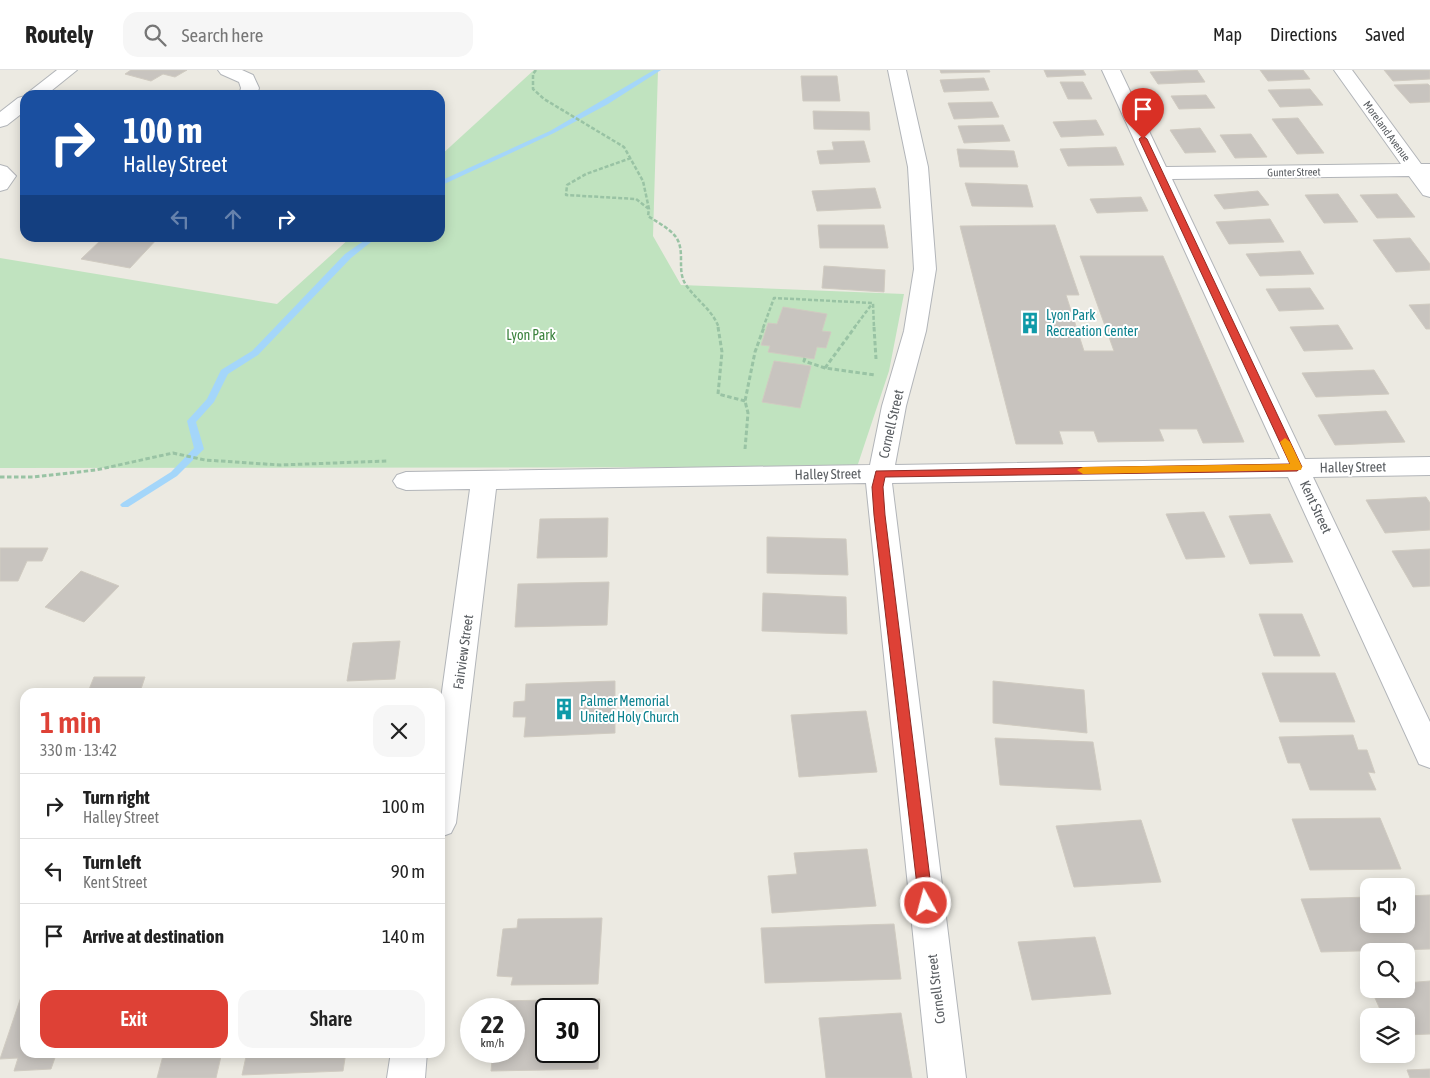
<!DOCTYPE html>
<html lang="en">
<head>
<meta charset="utf-8">
<style>
	body { margin:0; font-family:"Asap Condensed",sans-serif; background:#f6f6f6; color:#222; height:100vh; display:flex; flex-direction:column; font-size:19px; white-space:nowrap }
	* { box-sizing:border-box; margin:0 }
	p { font-size:16px; color:#767676 }
	.icon { flex:none; width:28px; height:28px; fill:none; stroke:currentColor; stroke-width:2; stroke-linecap:round; stroke-linejoin:round }
	.map { position:relative; flex:1; overflow:hidden }
	.sheet { position:absolute; left:20px; top:618px; width:425px; height:370px; display:flex; flex-direction:column; background:#fff; border-radius:15px; box-shadow:0 2px 12px #0003 }
	.sheet>* { flex:none }
	.hud { position:absolute; left:20px; top:20px; width:425px; height:152px; border-radius:15px; box-shadow:0 2px 12px #0003; background:#1a4fa0; color:#fff; overflow:hidden }
	.fabs { position:absolute; left:1360px; top:808px; display:grid; gap:10px }
	.fabs a { display:grid; place-items:center; width:55px; height:55px; border-radius:10px; background:#fff; box-shadow:0 2px 12px #0003; font-size:25px }
	.speed { position:absolute; left:460px; top:928px; display:flex; gap:10px; font-size:25px; font-weight:700; text-align:center }
	.speed>* { display:grid; place-content:center; width:65px; height:65px; border-radius:50%; background:#fff; box-shadow:0 2px 12px #0003; line-height:1 }
	.speed small { font-size:12px; font-weight:400 }
	.speed .limit { border:2px solid #111; border-radius:8px; background:#fff; color:#111 }
	.pin { position:absolute; display:grid; place-items:center; width:42px; height:42px; color:#fff; margin:-51px -21px; border-radius:50% 50% 50% 0; rotate:-45deg; box-shadow:0 0 5px #0007 }
	.pin .icon { rotate:45deg }
	.me { position:absolute; width:55px; margin:-28px; rotate:353deg; stroke-linejoin:round; filter:drop-shadow(0 0 4px #0008) }
	.turn { display:flex; align-items:center; gap:18px; height:105px; padding:0 20px; font-size:22px }
	.turn .icon { width:65px; height:65px; stroke-width:2.5 }
	.turn b { display:block; font-size:35px; line-height:42px }
	.lanes { display:flex; align-items:center; height:48px; padding:0 20px; background:#0003; justify-content:center; gap:25px; direction:ltr }
	.lanes .off { opacity:.35 }
	.round { display:grid; place-items:center; flex:none; width:52px; height:52px; border-radius:15px; background:#f6f6f6 }
	.overview { display:flex; align-items:center; justify-content:space-between; height:85px; padding:0 20px }
	h1 { font-size:30px; font-weight:600; line-height:38px; color:#de4136 }
	.action { display:flex; gap:10px; margin-top:auto; padding:10px 20px }
	.action a { flex:1; height:58px; border-radius:15px; background:#de4136; color:#fff; font-size:20px; font-weight:600; line-height:58px; text-align:center }
	.action a+a { background:#f6f6f6; color:#222 }
	ul { padding:0; list-style:none }
	li { display:flex; align-items:center; gap:15px; height:65px; padding:0 20px; border-top:1px solid #e0e0e0 }
	li div { flex:1 }
	li b { display:block; font-size:19px }
	li em { font-style:normal }
	header { display:flex; align-items:center; gap:30px; box-sizing:border-box; height:70px; padding:0 25px; background:#fff; border-bottom:1px solid #e0e0e0 }
	header strong { font-size:24px }
	nav { display:flex; gap:28px; margin-inline-start:auto; font-size:18px }
	.search { width:350px; height:45px; background:#f6f6f6; display:flex; align-items:center; gap:12px; box-sizing:border-box; padding:0 18px; border-radius:15px; color:#767676; font-size:19px }
	.map>svg:first-child { display:block }
	.green { fill:#c0e3bf }
	.lines { fill:none; stroke-linecap:round; stroke-linejoin:round }
	.stream { fill:#a4d6fa; fill-rule:evenodd }
	.building { fill:#c8c4bf; stroke:#d0cbc1; fill-rule:evenodd }
	.minor-casing { stroke:#b2b5b9; stroke-width:2 }
	.path-far1 { stroke:#99c3a4; stroke-width:2.5; stroke-dasharray:4 2; stroke-linecap:butt }
	.path { stroke:#99c3a4; stroke-width:3; stroke-dasharray:4.5 2.5; stroke-linecap:butt }
	.minor { fill:#fff; fill-rule:evenodd }
	.route { fill:#de4136; stroke:#902a23 }
	.slow { fill:#f59e0b }
	.labels { text-anchor:middle; stroke-width:4; stroke-linejoin:round; paint-order:stroke }
	.far-street-label { font-size:11px; fill:#5a5e62; stroke:#fff }
	.culture-label { font-size:14px; fill:#0d838f; stroke:#fff; text-anchor:start }
	.park-label { font-size:14px; fill:#3a823c; stroke:#fff }
	.street-label { font-size:14px; fill:#5a5e62; stroke:#fff }
</style>
</head>
<body>
<header>
<strong>Routely</strong>
<div class="search"><svg class="icon" aria-label="search" viewBox="0 0 24 24"><circle cx="10" cy="10" r="6"/><path d="M15 15l6 6"/></svg>Search here</div>
<nav><a>Map</a><a>Directions</a><a>Saved</a></nav>
</header>
<div class="map">
<svg width="1430" height="1008" viewBox="0 0 1430 1008">
	<rect width="100%" height="100%" fill="#eceae2"/>
	<path class="green" d="M534,0h124l-5,166 28,49 223,9 -15,77 -32,96 -857,1v-210l277,46 73,-66h90v-82z"/>
	<g class="lines">
		<path class="stream" d="M654,0h7l-53,34 -54,29 -114,53v-5l110,-50z
			M368,168h8l-25,20 -93,97 -30,19 -14,28 -18,20 8,27 -27,27 -49,31h-6l-2,-2 2,-2 49,-31 23,-24 -7,-27 20,-22 14,-29 31,-19 93,-97z"/>
	</g>
	<path class="building" d="M131,0h56l-12,7 -12,-3 -12,7 -26,-7z
		M940,0h49l1,2 -49,1z
		M1044,0h39l3,5 -39,2z
		M1197,0l8,12 -47,2 -8,-12z
		M1260,0h43l7,9 -42,2z
		M1384,0h46v9l-37,2z
		M801,6h36l3,25h-37z
		M984,8l5,12 -45,2 -4,-12z
		M1060,12h23l9,17h-24z
		M1428,14l2,2v16l-20,1 -16,-18z
		M1310,19l13,16 -43,2 -12,-17z
		M1206,25l9,13 -36,1 -8,-13z
		M992,32l7,15 -45,2 -6,-16z
		M813,41l56,1 1,18 -56,-1z
		M1298,48l26,35 -27,1 -25,-35z
		M1096,50l8,15 -43,2 -8,-15z
		M1003,55l7,16 -46,2 -6,-17z
		M1200,58l16,24 -31,1 -15,-23z
		M1251,64l16,23 -32,1 -15,-23z
		M864,71l6,21 -50,2 -3,-13 17,-1 -2,-8z
		M1116,77l8,18 -56,1 -8,-17z
		M957,79l57,2 4,16h-58z
		M965,113l62,2 6,22 -61,-1z
		M875,118l6,20 -64,3 -5,-20z
		M1258,121l11,14 -45,4 -10,-14z
		M1338,124l20,28 -34,1 -19,-28z
		M1397,124l18,23 -38,1 -17,-23z
		M1141,127l7,14 -51,2 -7,-14z
		M1270,149l14,23 -55,2 -13,-22z
		M818,155h66l4,23h-68z
		M1055,155l24,70h-13l18,56h30l-34,-95h83l81,186 -41,1 -6,-14h-38l5,12 -66,1 -4,-11h-35l4,13h-47l-56,-218z
		M103,168h55l-28,30 -49,-9z
		M1410,168l20,26v6l-34,2 -23,-32z
		M1300,181l14,23 -54,2 -14,-22z
		M824,196l61,4 -1,22 -62,-4z
		M1310,218l14,21 -45,2 -13,-22z
		M1430,234v25h-4l-17,-24z
		M783,237l44,7 -5,17 9,1 -5,16 -9,-1 -3,12 -46,-7 2,-6 -9,-1 7,-22 9,1z
		M1338,255l15,24 -49,2 -14,-24z
		M774,291l37,5 -11,42 -38,-6z
		M1374,300l15,24 -73,3 -14,-24z
		M1386,341l19,31 -70,3 -17,-30z
		M1426,427l4,6v27l-45,3 -19,-33z
		M1204,442l21,45 -39,2 -20,-45z
		M1270,444l23,48 -43,2 -21,-48z
		M608,448l-1,39 -70,1 3,-39z
		M767,467l79,2 2,36 -81,-2z
		M0,478h48l-6,13h-15l-9,20h-18z
		M1430,479v37l-17,1 -21,-36z
		M81,501l38,15 -35,36 -39,-15z
		M609,512l-2,43 -92,2 3,-43z
		M763,523l83,4 1,37 -85,-3z
		M1259,544h43l18,42h-46z
		M400,571l-5,38 -48,2 6,-38z
		M1262,603h73l20,49h-75z
		M94,607h51l-5,15h-52z
		M615,611v52l-91,4 2,-20h-13l1,-15 11,-1 1,-17z
		M993,611l91,9 3,43 -94,-10z
		M866,641l11,61 -78,5 -8,-62z
		M1353,665l5,15h9l8,23 -7,-1 8,18h-66l-10,-27h-12l-9,-26z
		M995,668l98,4 8,48 -101,-5z
		M1380,748l21,51 -91,1 -18,-51z
		M1141,750l20,62 -87,5 -18,-61z
		M867,779l9,57 -104,7 -4,-37 29,-2 -3,-21z
		M1430,825v54l-109,3 -20,-53 68,-2v27h37v-28z
		M602,848l-4,66 -87,1 2,-8 -16,-1 6,-47 14,-1 1,-9z
		M894,854l7,55 -136,4 -4,-55z
		M1095,867l16,57 -79,6 -14,-58z
		M1430,911v53l-24,1v-19h-23l-12,-27h35v-6z
		M25,915v67h32l-6,17 -37,2 4,-13 -18,1z
		M600,929l-2,70 -107,2 2,-20h21v-42h-17v-8zM546,939h43v42h-43z
		M901,943l11,65h-86l-7,-60z
		M164,982h58l-6,26h-59z
		M247,982h99l-3,19 -101,4z
		M1430,999v9h-20l-3,-8z"/>
	<g class="lines">
		<g class="minor-casing">
			<path id="minor" d="M57,0h20l-31,25h-21z
				M218,0h24l11,5 6,13 -2,7h-18l2,-7 -2,-6 -18,-8z
				M888,0h18l22,97 8,102 -10,62 -20,75 -11,59 385,-6 -178,-389h18l46,97 235,-3 -67,-94h18l69,94h9v33l-7,-2 -14,-19 -237,3 133,280 125,-2v18l-117,2 117,245v46l-11,-4 -131,-287 -396,6 74,595h-38l-62,-595 -370,6 -40,334 -5,10 -11,4v-131l30,-217 -64,1 -9,-3 -4,-6 4,-6 9,-3 464,-7 12,-59 22,-75 10,-62 -6,-102z
				M25,26v15l-18,14 -7,2v-15l18,-14z
				M0,95l7,2 9,9 -9,13 -7,2z
				M391,982h36l-2,26h-38z"/>
		</g>
		<path class="path-far1" d="M536,0l-3,4v15l11,10 80,48 19,34 6,28 -1,7c9,6 21,12 28,21 10,15 0,33 10,48 11,16 26,24 33,43
			M631,88l-45,16 -19,11 -1,10 70,4 13,10
			M763,258l11,-30 99,5 1,25
			M854,258l18,-24"/>
		<path class="path" d="M718,257l4,25 -4,42 27,7
			M874,257l2,32
			M805,288l-1,3 21,7 50,7
			M825,298l30,-41
			M745,379l3,-36 -3,-12 10,-49 9,-25
			M0,407h33l63,-7 77,-17 32,7 75,5 108,-4"/>
		<use href="#minor" class="minor"/>
	</g>
	<path class="route" d="M1143,66l4,3 155,328 -5,4 -412,6 -2,10 2,28 48,388 -2,5 -5,2 -5,-2 -2,-5 -45,-388 -2,-28 4,-16 414,-7 -151,-325z"/>
	<path class="slow" d="M1285,368l5,4 12,25 -1,3 -218,4 -6,-4 6,-3 207,-3 -10,-22z"/>
	<defs>
		<g id="building-bare" transform="scale(1.725)"><path d="M-4-6H4V6H1V3H-1V6H-4ZM-2.5-4.3h1.7v1.8h-1.7ZM.8-4.3h1.7v1.8H.8ZM-2.5-1h1.7V.8h-1.7ZM.8-1h1.7V.8H.8Z" fill="#0f9aa8" stroke="#fff" stroke-width="2.5" paint-order="stroke"/></g>
	</defs>
	<g fill-rule="evenodd">
		<use href="#building-bare" x="1030" y="253"/>
		<use href="#building-bare" x="564" y="639"/>
	</g>
	<g class="labels">
		<g class="far-street-label">
			<text transform="translate(1387 61) rotate(54)" y="4">Moreland Avenue</text>
			<text transform="translate(1294 102) rotate(-1)" y="4">Gunter Street</text>
		</g>
		<g class="culture-label">
			<text x="1046" y="250">Lyon Park<tspan x="1046" dy="16">Recreation Center</tspan></text>
			<text x="580" y="636">Palmer Memorial<tspan x="580" dy="16">United Holy Church</tspan></text>
		</g>
		<g class="park-label">
			<text x="531" y="270">Lyon Park</text>
		</g>
		<g class="street-label">
			<text transform="translate(891 354) rotate(-77)" y="5">Cornell Street</text>
			<text transform="translate(1353 397) rotate(-1)" y="5">Halley Street</text>
			<text transform="translate(828 404) rotate(-1)" y="5">Halley Street</text>
			<text transform="translate(1316 437) rotate(65)" y="5">Kent Street</text>
			<text transform="translate(463 582) rotate(-82)" y="5">Fairview Street</text>
			<text transform="translate(936 919) rotate(-97)" y="5">Cornell Street</text>
		</g>
	</g>
</svg>
<div class="fabs">
<a><svg class="icon" aria-label="sound" viewBox="0 0 24 24"><path d="M4 9h4l5-4v14l-5-4H4zM17 9q2 3 0 6"/></svg></a>
<a><svg class="icon" aria-label="search" viewBox="0 0 24 24"><circle cx="10" cy="10" r="6"/><path d="M15 15l6 6"/></svg></a>
<a><svg class="icon" aria-label="layers" viewBox="0 0 24 24"><path d="M12 4l9 5-9 5-9-5zM3 14l9 5 9-5"/></svg></a>
</div>
<div class="speed"><div>22<small>km/h</small></div><div class="limit">30</div></div>
<div class="pin" style="left:1143px;top:69px;background:#d93025"><svg class="icon" aria-label="arrive" viewBox="0 0 24 24"><path d="M6 21V4h12l-3 4 3 4H6"/></svg></div>
<svg class="me" style="left:926px;top:833px" viewBox="-20 -20 40 40"><circle r="17" fill="#de4136" stroke="#fff" stroke-width="3"/><path d="M0-11L8 9 0 5-8 9z" fill="#fff"/></svg>
<div class="hud">
<div class="turn"><svg class="icon" aria-label="right" viewBox="0 0 24 24"><path d="M7 20v-9h11M14 6l5 5-5 5"/></svg><div><b>100 m</b>Halley Street</div></div>
<div class="lanes"><svg class="icon off" aria-label="left" viewBox="0 0 24 24"><path d="M17 20v-9H6M10 6l-5 5 5 5"/></svg><svg class="icon off" aria-label="ahead" viewBox="0 0 24 24"><path d="M12 20V5M6 11l6-6 6 6"/></svg><svg class="icon" aria-label="right" viewBox="0 0 24 24"><path d="M7 20v-9h11M14 6l5 5-5 5"/></svg></div>
</div>
<section class="sheet">
<div class="overview"><div><h1>1 min</h1><p>330 m · 13:42</p></div><a class="round"><svg class="icon" aria-label="close" viewBox="0 0 24 24"><path d="M6 6l12 12M18 6L6 18"/></svg></a></div>
<ul>
<li><svg class="icon" aria-label="right" viewBox="0 0 24 24"><path d="M7 20v-9h11M14 6l5 5-5 5"/></svg><div><b>Turn right</b><p>Halley Street</p></div><em>100 m</em></li>
<li><svg class="icon" aria-label="left" viewBox="0 0 24 24"><path d="M17 20v-9H6M10 6l-5 5 5 5"/></svg><div><b>Turn left</b><p>Kent Street</p></div><em>90 m</em></li>
<li><svg class="icon" aria-label="arrive" viewBox="0 0 24 24"><path d="M6 21V4h12l-3 4 3 4H6"/></svg><div><b>Arrive at destination</b></div><em>140 m</em></li>
</ul>
<div class="action"><a>Exit</a><a>Share</a></div>
</section>
</div>
</body>
</html>
